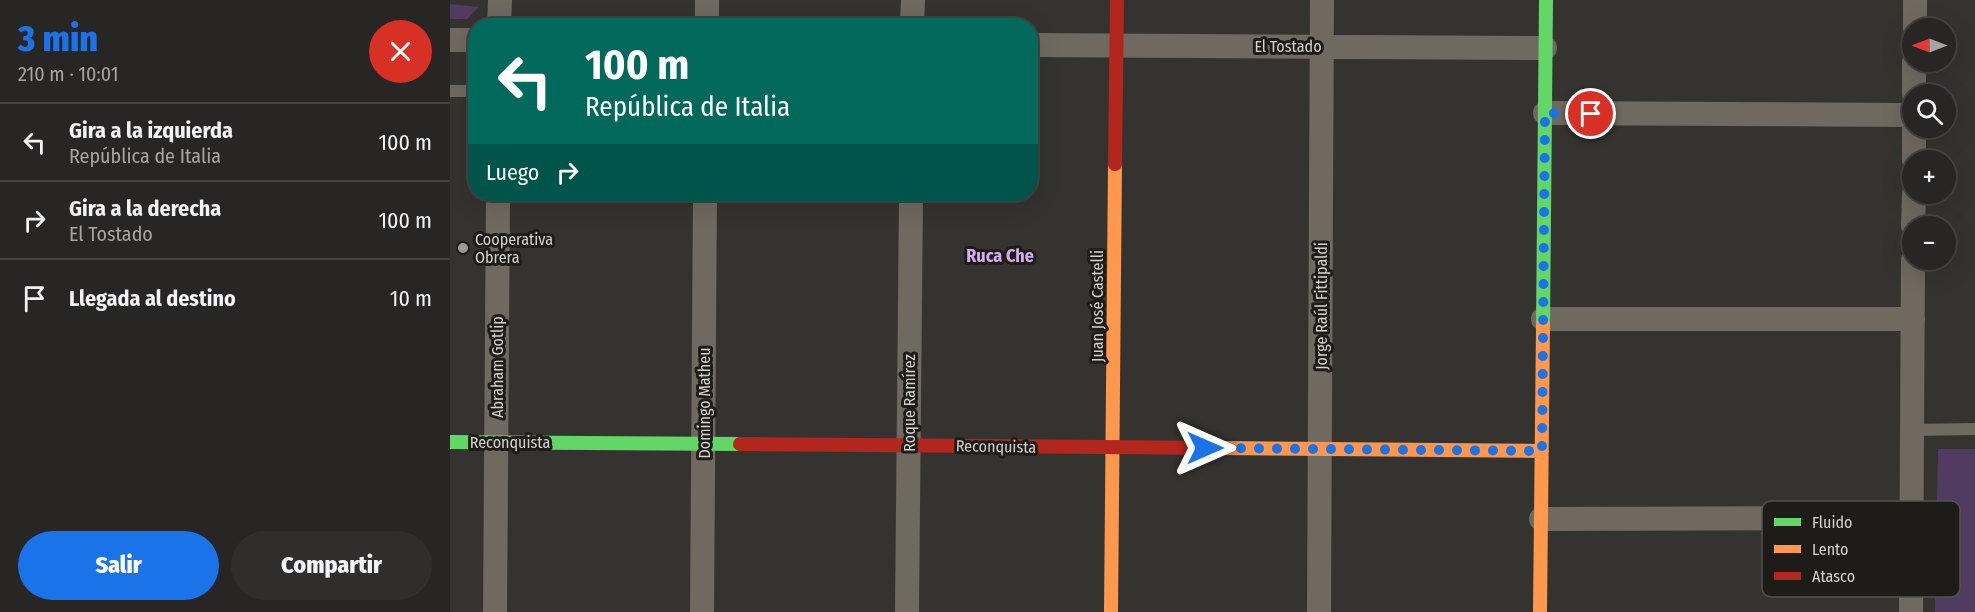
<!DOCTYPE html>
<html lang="es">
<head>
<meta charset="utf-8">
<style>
	body { margin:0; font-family:"Fira Sans Condensed",sans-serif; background:#302e2c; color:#f1f3f6; height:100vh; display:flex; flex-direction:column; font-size:22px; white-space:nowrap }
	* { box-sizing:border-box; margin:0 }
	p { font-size:20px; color:#a5a5a6 }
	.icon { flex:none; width:33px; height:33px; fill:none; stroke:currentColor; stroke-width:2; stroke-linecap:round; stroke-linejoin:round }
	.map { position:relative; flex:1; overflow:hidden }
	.sheet { display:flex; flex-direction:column; background:#282624; width:450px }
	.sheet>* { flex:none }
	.hud { position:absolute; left:18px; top:18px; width:570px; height:183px; border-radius:24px; box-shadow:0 6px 24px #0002,0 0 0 2px #444341; background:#00695c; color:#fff; overflow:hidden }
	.needle { width:39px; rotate:270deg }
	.tools { position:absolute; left:1452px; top:18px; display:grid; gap:12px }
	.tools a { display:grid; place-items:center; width:54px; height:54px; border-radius:50%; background:#282624; box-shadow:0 6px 24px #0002,0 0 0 2px #444341; font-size:30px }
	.pin { position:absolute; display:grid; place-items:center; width:51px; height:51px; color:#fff; margin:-26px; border:3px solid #fff; border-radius:50%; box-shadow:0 2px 6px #0007 }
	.me { position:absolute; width:66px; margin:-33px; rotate:90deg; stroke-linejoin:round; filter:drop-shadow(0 0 4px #0008) }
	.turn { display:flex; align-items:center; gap:21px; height:126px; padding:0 18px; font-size:27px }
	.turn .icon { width:78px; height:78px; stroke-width:2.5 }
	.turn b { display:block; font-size:42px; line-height:51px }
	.then { display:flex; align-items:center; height:57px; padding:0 18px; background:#0003; gap:12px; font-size:22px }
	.round { display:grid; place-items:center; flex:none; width:63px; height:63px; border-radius:32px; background:#302e2c }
	.overview { display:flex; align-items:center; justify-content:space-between; height:102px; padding:0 18px }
	h1 { font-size:36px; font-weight:800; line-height:45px; color:#1a73e8 }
	.cta { display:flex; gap:12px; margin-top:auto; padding:12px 18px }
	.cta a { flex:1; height:69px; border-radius:36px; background:#1a73e8; color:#fff; font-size:24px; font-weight:800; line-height:69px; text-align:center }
	.cta a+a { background:#302e2c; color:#f1f3f6 }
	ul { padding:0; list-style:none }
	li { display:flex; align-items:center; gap:18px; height:78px; padding:0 18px; border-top:2px solid #444341 }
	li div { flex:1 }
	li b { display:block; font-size:22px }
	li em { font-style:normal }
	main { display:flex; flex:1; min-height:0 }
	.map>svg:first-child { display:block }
	.green { fill:#523b61 }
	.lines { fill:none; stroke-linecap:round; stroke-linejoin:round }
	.lane { stroke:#6f6960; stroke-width:12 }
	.street { stroke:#6f6960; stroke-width:24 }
	.fast { stroke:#63d668; stroke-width:14 }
	.slow { stroke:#ff974d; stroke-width:14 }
	.jam { stroke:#b3261e; stroke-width:14 }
	.route { stroke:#1a73e8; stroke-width:10; stroke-dasharray:0 18 }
	.poi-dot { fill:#9c9a95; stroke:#1e1c19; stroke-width:2 }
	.labels { text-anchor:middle; stroke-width:6; stroke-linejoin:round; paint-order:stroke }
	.street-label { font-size:16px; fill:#d3d1cc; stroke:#1e1c19 }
	.poi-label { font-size:16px; fill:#d3d1cc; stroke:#1e1c19; text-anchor:start }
	.neighbourhood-label { font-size:18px; font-weight:bold; fill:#d3adef; stroke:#1e1c19 }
	.key { fill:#1e1c19; stroke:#54524f; stroke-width:1.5 }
	.key-label { font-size:16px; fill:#d3d1cc }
</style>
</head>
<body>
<main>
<section class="sheet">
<div class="overview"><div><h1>3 min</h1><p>210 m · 10:01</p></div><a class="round" style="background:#d93025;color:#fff"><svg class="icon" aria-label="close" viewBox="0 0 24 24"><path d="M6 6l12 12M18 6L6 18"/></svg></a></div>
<ul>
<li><svg class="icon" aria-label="left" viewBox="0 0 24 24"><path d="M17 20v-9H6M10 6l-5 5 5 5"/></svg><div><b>Gira a la izquierda</b><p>República de Italia</p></div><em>100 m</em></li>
<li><svg class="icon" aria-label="right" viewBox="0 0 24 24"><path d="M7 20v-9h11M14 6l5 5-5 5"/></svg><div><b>Gira a la derecha</b><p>El Tostado</p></div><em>100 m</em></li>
<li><svg class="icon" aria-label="arrive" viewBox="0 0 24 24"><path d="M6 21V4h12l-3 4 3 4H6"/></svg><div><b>Llegada al destino</b></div><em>10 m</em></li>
</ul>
<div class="cta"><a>Salir</a><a>Compartir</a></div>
</section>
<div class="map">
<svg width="1525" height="612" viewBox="0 0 1525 612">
	<rect width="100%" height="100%" fill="#353330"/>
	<path class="green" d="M0,4l29,3 -12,12h-17z
		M1488,449h37v163h-40z"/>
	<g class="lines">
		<path class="lane" d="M0,91h19
			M1462,430l63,-1"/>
		<path class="street" d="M49,26l1,-26
			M257,26v-26
			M462,26l1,-26
			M1465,28v-28
			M0,40h26
			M580,45l515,3
			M1464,94v-32
			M1095,113l367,2
			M1464,160v-32
			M1463,226l1,-32
			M1093,319h370
			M1091,519l371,-1
			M45,612l3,-418
			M252,612l3,-418
			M457,612l4,-418
			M869,612l3,-612
			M1461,612l2,-352"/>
		<path class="fast" d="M1093,325l3,-325
			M0,442l290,2"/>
		<path class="slow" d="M769,448l323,3
			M661,612l4,-448
			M1090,612l3,-287"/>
		<path class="jam" d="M665,164l2,-164
			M290,444l479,4"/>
	</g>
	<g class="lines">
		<path class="route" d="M755,448l337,3 3,-338 46,1"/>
	</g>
	<circle class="poi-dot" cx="13" cy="248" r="6"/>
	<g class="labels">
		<g class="street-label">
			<text x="838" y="52">El Tostado</text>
			<text transform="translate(647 306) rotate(-90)" y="6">Juan José Castelli</text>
			<text transform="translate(871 306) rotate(-90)" y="6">Jorge Raúl Fittipaldi</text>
			<text transform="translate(47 367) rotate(-90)" y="6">Abraham Gotlip</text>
			<text transform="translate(254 403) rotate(-90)" y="6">Domingo Matheu</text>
			<text transform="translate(459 403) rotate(-90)" y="6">Roque Ramírez</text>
			<text x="60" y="448">Reconquista</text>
			<text transform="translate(546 446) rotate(1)" y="6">Reconquista</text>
		</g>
		<g class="poi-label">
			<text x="25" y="245">Cooperativa<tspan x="25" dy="18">Obrera</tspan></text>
		</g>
		<g class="neighbourhood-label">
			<text x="550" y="262">Ruca Che</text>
		</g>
	</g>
	<rect x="1312" y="501" width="198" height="96" rx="9" class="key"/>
	<rect x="1324" y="518" width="27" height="8" fill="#63d668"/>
	<rect x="1324" y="545" width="27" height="8" fill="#ff974d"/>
	<rect x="1324" y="572" width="27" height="8" fill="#b3261e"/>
	<g class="key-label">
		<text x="1362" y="528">Fluido</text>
		<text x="1362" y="555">Lento</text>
		<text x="1362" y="582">Atasco</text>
	</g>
</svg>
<div class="tools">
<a><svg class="needle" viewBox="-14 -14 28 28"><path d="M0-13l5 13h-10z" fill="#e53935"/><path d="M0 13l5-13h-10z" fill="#a5a5a6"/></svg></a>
<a><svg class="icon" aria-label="search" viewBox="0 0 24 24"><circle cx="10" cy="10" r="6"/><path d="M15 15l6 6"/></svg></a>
<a>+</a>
<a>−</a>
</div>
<div class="pin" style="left:1141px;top:114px;background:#d93025"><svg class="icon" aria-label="arrive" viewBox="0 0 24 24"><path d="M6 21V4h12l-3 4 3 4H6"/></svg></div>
<svg class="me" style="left:755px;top:448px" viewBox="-20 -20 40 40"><path d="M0-17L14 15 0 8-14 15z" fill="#1a73e8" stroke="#fff" stroke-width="4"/></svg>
<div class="hud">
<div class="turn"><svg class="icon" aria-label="left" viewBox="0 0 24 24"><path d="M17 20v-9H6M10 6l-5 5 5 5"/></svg><div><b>100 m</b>República de Italia</div></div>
<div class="then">Luego<svg class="icon" aria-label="right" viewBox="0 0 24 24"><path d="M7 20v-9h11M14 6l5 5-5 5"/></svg></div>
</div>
</div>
</main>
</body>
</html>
